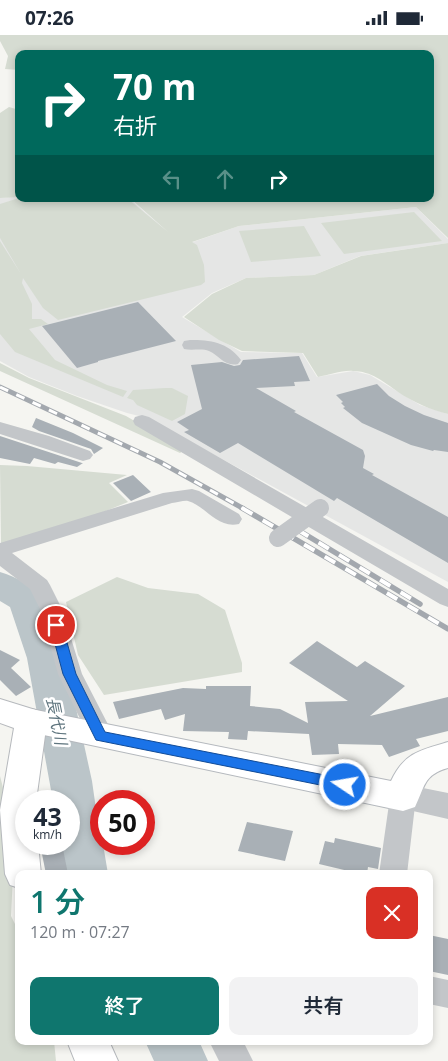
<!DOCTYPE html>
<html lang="ja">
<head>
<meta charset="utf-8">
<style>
	body { margin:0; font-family:"Open Sans","Noto Sans JP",sans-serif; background:#f2f2f3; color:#1f2937; height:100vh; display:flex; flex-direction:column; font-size:19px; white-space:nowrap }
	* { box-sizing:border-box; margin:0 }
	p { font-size:16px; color:#747a83 }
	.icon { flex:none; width:28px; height:28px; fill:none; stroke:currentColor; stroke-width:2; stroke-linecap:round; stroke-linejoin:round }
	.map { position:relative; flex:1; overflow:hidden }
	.details { position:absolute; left:15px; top:835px; width:418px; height:175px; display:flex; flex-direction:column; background:#fff; border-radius:10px; box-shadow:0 2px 8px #0003 }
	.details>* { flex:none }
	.hud { position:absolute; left:15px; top:15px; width:419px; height:152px; border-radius:10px; box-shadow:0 2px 8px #0003; background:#00695c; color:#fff; overflow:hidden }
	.speed { position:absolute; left:15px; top:755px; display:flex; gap:10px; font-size:25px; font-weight:700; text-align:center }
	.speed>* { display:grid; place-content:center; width:65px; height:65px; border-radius:50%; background:#fff; box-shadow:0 2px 8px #0003; line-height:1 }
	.speed small { font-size:12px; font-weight:400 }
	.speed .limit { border:8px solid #d22; background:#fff; color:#111 }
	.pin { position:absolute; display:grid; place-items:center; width:42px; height:42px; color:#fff; margin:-21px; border:2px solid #fff; border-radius:50%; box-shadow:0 1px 5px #0007 }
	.me { position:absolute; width:55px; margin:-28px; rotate:282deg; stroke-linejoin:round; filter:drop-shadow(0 0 4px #0008) }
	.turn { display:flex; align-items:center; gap:18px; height:105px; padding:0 15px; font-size:22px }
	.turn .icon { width:65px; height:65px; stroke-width:2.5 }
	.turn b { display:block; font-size:35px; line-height:42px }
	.lanes { display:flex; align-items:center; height:48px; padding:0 15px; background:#0003; justify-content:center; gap:25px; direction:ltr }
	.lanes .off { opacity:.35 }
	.round { display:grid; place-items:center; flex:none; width:52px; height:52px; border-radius:10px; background:#f2f2f3 }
	.headline { display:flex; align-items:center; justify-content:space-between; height:85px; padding:0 15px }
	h1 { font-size:30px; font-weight:600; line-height:38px; color:#0f766e }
	.primary-button { display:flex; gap:10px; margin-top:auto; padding:10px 15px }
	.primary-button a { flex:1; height:58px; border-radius:10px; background:#0f766e; color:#fff; font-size:20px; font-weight:600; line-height:58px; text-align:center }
	.primary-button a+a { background:#f2f2f3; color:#1f2937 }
	.status { display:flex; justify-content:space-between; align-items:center; height:35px; padding:0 25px; background:#fff; direction:ltr }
	.status svg { height:14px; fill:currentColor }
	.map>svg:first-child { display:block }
	.built { fill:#e5e6e5 }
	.green { fill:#d6dcd2 }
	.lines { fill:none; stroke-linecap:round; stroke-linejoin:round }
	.river { fill:#bbc5c9; fill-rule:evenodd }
	.building { fill:#a9b0b6 }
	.secondary-casing { stroke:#b5b9be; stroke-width:2 }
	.primary-casing { stroke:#b6b9bd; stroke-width:2 }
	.minor { fill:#c3c6c9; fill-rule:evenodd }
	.tertiary { fill:#c3c6c9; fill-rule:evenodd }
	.secondary { fill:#fff; fill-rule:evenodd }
	.primary { fill:#fff; fill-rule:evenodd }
	.rail-far1-casing { stroke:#a3a8ae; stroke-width:5 }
	.rail-casing { stroke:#a3a8ae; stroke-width:5.5 }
	.rail-far1 { stroke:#fff; stroke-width:3; stroke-dasharray:9; stroke-linecap:butt }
	.rail { stroke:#fff; stroke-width:4; stroke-dasharray:12; stroke-linecap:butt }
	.pedestrian-bridge-far1 { stroke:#c3c6c9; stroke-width:14 }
	.pedestrian-bridge { stroke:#c3c6c9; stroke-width:18 }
	.route { fill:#1a73e8; stroke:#114b97 }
	.labels { text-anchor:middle; stroke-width:5; stroke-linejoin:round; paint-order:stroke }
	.water-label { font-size:16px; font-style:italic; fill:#60767f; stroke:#fff }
</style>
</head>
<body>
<div class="status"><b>07:26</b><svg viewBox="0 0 49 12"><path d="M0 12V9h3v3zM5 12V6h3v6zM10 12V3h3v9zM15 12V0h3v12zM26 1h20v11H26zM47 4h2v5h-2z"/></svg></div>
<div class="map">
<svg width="448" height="1026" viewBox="0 0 448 1026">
	<rect width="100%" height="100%" fill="#f5f5f1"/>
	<path class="built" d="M19,161v3h111l38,33 25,10 46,-16 177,-19 32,32v4l-88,13 -46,19 -68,3 -34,15 -30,24 59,35 61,1 15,24 36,-6 17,4 50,30 28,9v168l-301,-164 -20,-5 -50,-17 -48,-19 -29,-16v-163z"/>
	<path class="green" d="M0,0h448v203l-32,-31 -177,19 -47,16 5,3 7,20 1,17 -4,3 -143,35 -15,-12 -20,-30 -1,5 10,21v15h9l7,5 -19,5 26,31 52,25 20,6 -4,6 -108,-45 -15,-18v-93l21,33 -21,-36v-34l19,-6 109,1 40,33 -37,-33h299v-145h-411v16l-14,-1 3,-13 -8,-15z
		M9,72l10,3v87l-19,1v-85z
		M414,177l28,29 -98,13 -23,-31z
		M304,191l17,30 -70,6 -12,-31z
		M448,208v171c-17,-4 -35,-12 -50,-22 -14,-10 -27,-21 -45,-21 -11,-1 -24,4 -35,6l-15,-24 -61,-2 -23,-11 -35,-23 28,-23 34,-16 68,-3 47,-19z
		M0,328l29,15 97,38 58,34 -4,3 -180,-82z
		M165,353h7l16,8 -3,18 -13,7 -35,-16 -4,-5 -6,-2 6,-8z
		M0,430l27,1 100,9 -18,8 19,19 -47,19 -80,24z
		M117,542l31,11 50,6 27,16 17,53v9l-138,23 -26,-40 -12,-53z
		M0,741l15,59 -4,81 8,16v109h35l2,20h-56z"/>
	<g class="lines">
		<path class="river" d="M0,537c16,5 35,14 44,29l21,57 27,123 9,63h2l5,30h-44l-5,-30h10v-43h-16l-26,-143 -17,-51 -10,-6z
			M145,1006h54l9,20h-54z"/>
	</g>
	<path class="building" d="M138,267l38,39 -78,20v1l-21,6 -35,-42z
		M299,321l11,25 -16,1 1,4 -39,2 40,23 -2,1 69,38 2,6 -2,12 11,6 -2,1 76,42v46l-111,-65 -3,3 -96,-58 -18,10 -36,-21 5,-2 -12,-8 25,-13 -11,-44 31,-3 12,4 6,-1 3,-5z
		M377,349l12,12 16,10 19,9 24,8v29l-14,-2 -1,1 -22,-6 -49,-22 -19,-15 2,-1 -4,-4 2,-1 -7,-7z
		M36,383l37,15 30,15 -9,6 -3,-5 -52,-18 -7,-4z
		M0,401l82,27h1l-6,4 -19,-5 -3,2 -21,-6 -4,6 -30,-6z
		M133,440l18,17 -20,9 -18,-18z
		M317,606l40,26 8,-6 40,25 -35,30 78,-19v34l-32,8 4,7 -31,11 -7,-12 -44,-1 1,10 -27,1 -3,-21 -61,-3 -1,9 -19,-1 1,-7 -46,-1 2,-17 -20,6 -4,-11 -42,10 -6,-17 70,-14 23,1v-3h45l-1,20 30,3 28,14 -3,-21 43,-1 -59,-38z
		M0,615l20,10 -9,8 20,19 -15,9 -16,-16z
		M247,787l46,9 -8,30 -47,-10z
		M335,803l46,10 -3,21 -10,-2 -1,7h-6l-42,-10 6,-23 9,2z
		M40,809h22l6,30h-22z
		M429,900l19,4v36l-19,-4z"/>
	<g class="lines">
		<g class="secondary-casing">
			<path id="secondary" d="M31,674l360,72c13,-28 29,-31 57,-39v26c-25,7 -23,19 -33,39l-12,4 -383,-81 -5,-9 5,-9z"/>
		</g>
		<g class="primary-casing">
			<path id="primary" d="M0,664l42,13 5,9 -11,80h-10v43h12l3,30h-22v14l-9,-3 -5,-11 -5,-64 14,-82 -14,-5z
				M67,1006h42l9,20h-43z"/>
		</g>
		<path class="minor" d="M190,305c20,0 38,2 51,20l-3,4c-13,3 -18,-8 -29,-13 -7,-3 -17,0 -25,-2l-2,-4 2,-4z
			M142,380l7,2 299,172v18l-8,-3 -305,-179 -2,-4 2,-4z
			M0,387l49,14 41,15 3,4 -3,4 -7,2 -83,-27z
			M192,454l7,2 40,23 3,5 -3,5c-22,5 -33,-18 -51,-23 -4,-1 -11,2 -16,2l-160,50 35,27 3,5 12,24 20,65 32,62 -4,7 -9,3 -9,-3 -34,-69 -18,-65 -10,-20 -30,-23v-23l163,-50z
			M403,751l9,3 4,8 -9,77h-28l11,-77 4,-8z
			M429,941l19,4v28l-19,-4z
			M209,1006h34l10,20h-34z"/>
		<path class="tertiary" d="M403,749l45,9v26l-57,-13 -4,-9 4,-9z"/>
		<use href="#secondary" class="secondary"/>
		<use href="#primary" class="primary"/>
		<g class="rail-far1-casing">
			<path id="rail-far1" d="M0,352l160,75 84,47"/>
		</g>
		<g class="rail-casing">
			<path id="rail" d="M242,473l206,121
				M298,495l122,74"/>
		</g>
		<use href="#rail-far1" class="rail-far1"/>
		<use href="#rail" class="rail"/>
		<path class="pedestrian-bridge-far1" d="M318,474l3,-2"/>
		<path class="pedestrian-bridge" d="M278,503l42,-30"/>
	</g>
	<path class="route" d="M56,586l6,4 14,49 29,58 240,47 5,2 2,4 -2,4 -5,1 -249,-50 -33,-66 -13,-49z"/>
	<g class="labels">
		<g class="water-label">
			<text transform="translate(57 686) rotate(79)" y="6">長代川</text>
		</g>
	</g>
</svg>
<div class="speed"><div>43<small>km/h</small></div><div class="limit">50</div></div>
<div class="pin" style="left:56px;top:590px;background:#d93025"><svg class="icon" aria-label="arrive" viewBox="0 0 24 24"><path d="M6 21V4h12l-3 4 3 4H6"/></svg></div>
<svg class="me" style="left:345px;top:750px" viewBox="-20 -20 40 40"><circle r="17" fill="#1a73e8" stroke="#fff" stroke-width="3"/><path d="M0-11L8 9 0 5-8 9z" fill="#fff"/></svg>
<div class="hud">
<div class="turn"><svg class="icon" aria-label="right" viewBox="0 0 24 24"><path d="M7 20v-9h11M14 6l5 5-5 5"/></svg><div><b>70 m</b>右折</div></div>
<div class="lanes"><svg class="icon off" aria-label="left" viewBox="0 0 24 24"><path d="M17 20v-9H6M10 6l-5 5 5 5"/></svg><svg class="icon off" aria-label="ahead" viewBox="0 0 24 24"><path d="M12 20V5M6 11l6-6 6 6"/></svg><svg class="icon" aria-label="right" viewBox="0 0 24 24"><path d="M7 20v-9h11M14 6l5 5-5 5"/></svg></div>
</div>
<section class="details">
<div class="headline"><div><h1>1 分</h1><p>120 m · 07:27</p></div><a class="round" style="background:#d93025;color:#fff"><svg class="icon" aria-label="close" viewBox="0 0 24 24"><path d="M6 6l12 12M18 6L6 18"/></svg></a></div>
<div class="primary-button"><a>終了</a><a>共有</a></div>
</section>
</div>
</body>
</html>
